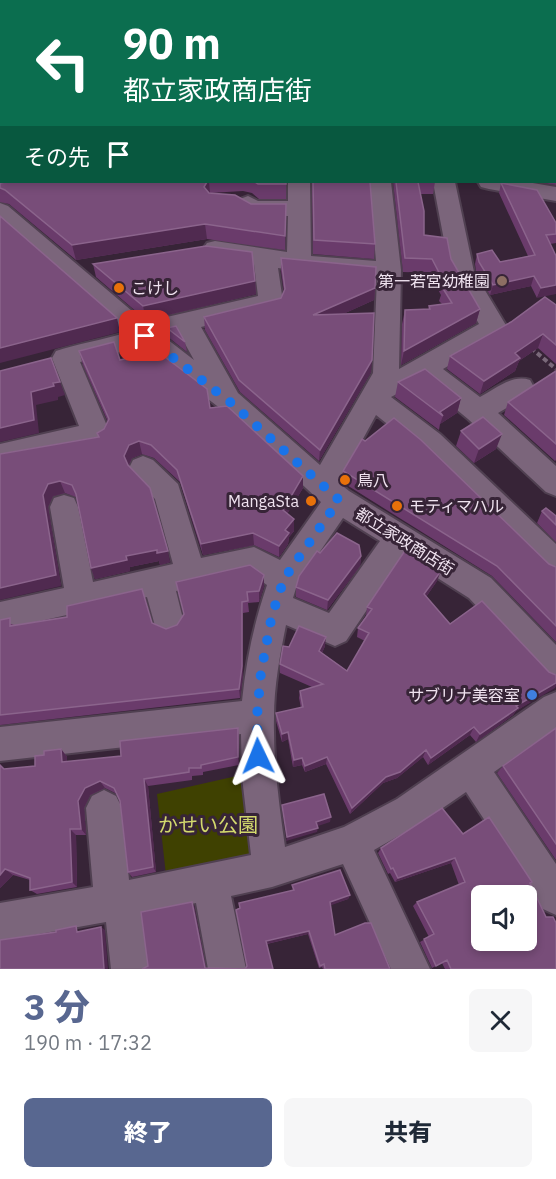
<!DOCTYPE html>
<html lang="ja">
<head>
<meta charset="utf-8">
<style>
	body { margin:0; font-family:"IBM Plex Sans","Noto Sans JP",sans-serif; background:#f6f6f7; color:#1f2937; height:100vh; display:flex; flex-direction:column; font-size:22px; white-space:nowrap }
	* { box-sizing:border-box; margin:0 }
	p { font-size:20px; color:#747a83 }
	.icon { flex:none; width:33px; height:33px; fill:none; stroke:currentColor; stroke-width:2; stroke-linecap:round; stroke-linejoin:round }
	.map { position:relative; height:969px; overflow:hidden }
	.details { display:flex; flex-direction:column; background:#fff; flex:1 }
	.details>* { flex:none }
	.guide { position:absolute; left:0px; top:0px; width:556px; height:183px; box-shadow:0 3px 9px #0003; background:#0b6e4f; color:#fff; overflow:hidden }
	.tools { position:absolute; left:471px; top:885px; display:grid; gap:12px }
	.tools a { display:grid; place-items:center; width:66px; height:66px; border-radius:9px; background:#fff; box-shadow:0 3px 9px #0003; font-size:30px }
	.pin { position:absolute; display:grid; place-items:center; width:51px; height:51px; color:#fff; margin:-26px; border-radius:12px; box-shadow:0 3px 9px #0006 }
	.me { position:absolute; width:66px; margin:-33px; rotate:358deg; stroke-linejoin:round; filter:drop-shadow(0 0 4px #0008) }
	.turn { display:flex; align-items:center; gap:21px; height:126px; padding:0 24px; font-size:27px }
	.turn .icon { width:78px; height:78px; stroke-width:2.5 }
	.turn b { display:block; font-size:42px; line-height:51px }
	.then { display:flex; align-items:center; height:57px; padding:0 24px; background:#0003; gap:12px; font-size:22px }
	.round { display:grid; place-items:center; flex:none; width:63px; height:63px; border-radius:9px; background:#f6f6f7 }
	.overview { display:flex; align-items:center; justify-content:space-between; height:102px; padding:0 24px }
	h1 { font-size:36px; font-weight:800; line-height:45px; color:#586790 }
	.cta { display:flex; gap:12px; margin-top:auto; padding:12px 24px }
	.cta a { flex:1; height:69px; border-radius:9px; background:#586790; color:#fff; font-size:24px; font-weight:800; line-height:69px; text-align:center }
	.cta a+a { background:#f6f6f7; color:#1f2937 }
	.map>svg:first-child { display:block }
	.green { fill:#3f4101 }
	.lines { fill:none; stroke-linecap:round; stroke-linejoin:round }
	.minor-casing { stroke:#504051; stroke-width:4 }
	.path { stroke:#7a697a; stroke-width:4; stroke-dasharray:5 3; stroke-linecap:butt }
	.minor { fill:#7b657b; fill-rule:evenodd }
	.wall { fill:#6a3b6b }
	.shaded-wall { fill:#502a50 }
	.building { fill:#784d79; stroke:#8b648c; stroke-width:1.5; fill-rule:evenodd }
	.route { stroke:#1a73e8; stroke-width:10; stroke-dasharray:0 18 }
	.education-dot { fill:#8d6e63; stroke:#372437; stroke-width:2 }
	.food-dot { fill:#e8710a; stroke:#372437; stroke-width:2 }
	.shop-dot { fill:#3f7fe0; stroke:#372437; stroke-width:2 }
	.labels { text-anchor:middle; stroke-width:6; stroke-linejoin:round; paint-order:stroke }
	.poi-label { font-size:16px; fill:#f0e3f0; stroke:#372437; text-anchor:end }
	.street-label { font-size:16px; fill:#f0e3f0; stroke:#372437 }
	.near-park-label { font-size:20px; fill:#d3d96d; stroke:#372437 }
</style>
</head>
<body>
<div class="map">
<svg width="556" height="969" viewBox="0 0 556 969">
	<rect width="100%" height="100%" fill="#372437"/>
	<path class="green" d="M250,773l10,83 -94,19 -9,-81z"/>
	<g class="lines">
		<g class="minor-casing">
			<path id="minor" d="M288,182h22l1,74 65,5 -7,-79h22l10,88 -2,99 80,-45 -29,-52 -17,-90h22l19,90 33,55 -4,7 -60,35 37,28c15,-8 32,-23 50,-17l4,7 -4,7 -32,19 58,53v30l-10,-4 -78,-73 -46,-38 -31,16 49,37 116,110v33l-11,-4 -125,-123 -44,-35 -37,68 10,8 142,87 65,67v38l-11,-4 -76,-81 -66,-42 -57,85 -11,5 -49,-21c-6,30 -12,61 -12,92 -1,43 5,87 11,130l59,-20 53,-28 147,-102 12,-5v36l-62,44 62,92v51l-13,-6 -77,-117 -45,31 -47,27 56,119h-39l-48,-105 -71,23 -41,9 15,73h-38l-12,-66 -54,11 7,55h-38l-5,-47 -106,19v-38l93,-16 -7,-79 6,-12 12,-6 12,6 6,12 7,72 122,-25 -9,-78 -1,-43 -241,27v-34l242,-26c4,-40 12,-78 25,-116l-16,-11 -75,17 8,32 -5,10 -11,4 -11,-4 -10,-36 -147,33v-28l64,-14 -14,-81 4,-9 10,-3 10,3 4,9 15,75 80,-18 -18,-65 -22,-23 -4,-8 4,-8 10,-4 10,4 25,24 23,74 53,-11 26,13 41,-58 -100,-93 -80,-62 -61,15 30,71 -4,8 -106,25v-22l79,-18 -27,-68 4,-7c21,-7 46,-11 69,-18l-125,-110v-20l8,3 137,116 113,-26 -4,-32 -47,-9 -4,-6 4,-6 8,-2 72,11 1,-36c-18,0 -41,5 -51,-12l3,-5 8,-3 10,5h30zM278,268l42,6 57,4 -4,95 -53,92 -82,-72 -37,-66 79,-19 3,-6zM179,333l15,27 -31,-24zM343,518l37,23 -51,72 -36,-15 4,-13z
				M478,182h49l29,5v14l-67,-12 -8,-2z"/>
		</g>
		<path class="path" d="M531,348l25,21"/>
		<use href="#minor" class="minor"/>
	</g>
	<path class="wall" d="M0,0h556v123h-1v-121h-553v177l-2,1z
		M555,137h1v48l-19,-3h18z
		M5,182h281v17h-27l-7,-6 -9,-2 -33,2 41,11h35l-1,46 -78,-11 -131,21 -67,-56 -9,-2v-19z
		M311,182h59l5,62 -1,15 -61,-5 -1,-72z
		M393,182h42l-2,12h-13l4,41 27,24 29,50 -4,14 -75,42 1,-41 3,-14h23l1,-4 13,-2 -3,-3 2,-6 -12,-22 -26,-1z
		M501,183l55,40v20l-6,1 6,12 -19,42 -6,-12 -41,9 -14,-24 -1,-7 2,-10 23,8 28,-6 -29,-63z
		M281,258l94,30 -1,12 -31,14 28,58 -52,89 -79,-69 -35,-62 -1,-13 77,-19 3,-6 -3,-21z
		M93,264l162,17 1,13 -110,26 -50,-43z
		M556,305v59l-18,-16 -19,13 -4,10 -35,23 -33,-25 3,-13z
		M167,328l18,14 2,10 -19,-15z
		M79,351l41,9 90,48 93,68v12l-16,26 7,17 -5,6 -1,7 -9,13 -25,-12 -51,10 -23,-73 -26,-24 -12,-4 -10,4 -3,7 41,97 -10,3 -1,-4 -29,6v4l-35,8 -4,-11 -15,-71 -11,-4 -12,3 -5,11 13,79 -61,-132 98,-17 6,-8 4,-7 -25,-57z
		M556,371v89l-1,1 -51,-46 4,-13z
		M398,382l63,16 -4,15 -17,11 -1,6 -44,-33z
		M461,431l35,18 -22,14 -18,-17z
		M343,471l213,96v75l-64,-66 -150,-94z
		M542,511l14,5v26l-19,-19z
		M320,553l41,3 -1,10 -33,44 -31,-13v-10z
		M264,575v11l-5,16 -11,1 1,9 -6,1v62l-3,23 -240,27v-105l14,5 138,-2 14,6 11,-4z
		M437,581l-11,16 24,27 106,51v11l-40,25 -3,4 -37,27 -6,-7 -42,30 -5,-8 -26,21 -14,5 -33,31 -24,-50 -21,8 -3,-7 -9,2 -5,-28 -6,3 -6,-21v-8l25,-5 -2,-10 1,-7 12,-4 -32,-14v-9l9,-17 36,-1 -3,7 25,18 18,-30 -8,-4 1,-9 8,-12 1,-9z
		M238,728l1,37 -36,7v3l-11,1v4l-44,6 8,86 -24,5 -4,-5 -8,-71 -3,-7 -12,-6 -15,7 -6,13 2,27h-10l1,52 -40,7 -7,-4v-10l-17,-5 -13,13 4,-119 31,-3 9,-11 17,-6 6,8v5l54,-6z
		M556,728v132l-59,-87 6,-7z
		M463,834l69,48 -2,1 16,34 10,52h-111l-3,-6 -10,5 -12,-26 9,-5 -16,-31 4,-4 42,-17 -8,-22 -56,19 -5,-9 -2,1 -10,-21 3,-5z
		M292,885l58,10 -2,4 -18,6 5,30 55,34h-67l-1,-2 -3,1 -11,-34 -41,10 6,25h-131l6,-3 46,-60 12,62 39,1 48,-78z"/>
	<path class="shaded-wall" d="M207,182h2l1,11 -5,8 -1,-14z
		M205,224l2,15 -131,21 -4,-15z
		M534,276l-3,10 -41,9 3,-10z
		M255,281l1,13 -110,26 -3,-14z
		M556,285v9l-19,4 4,-10z
		M375,288l-1,12 -62,28 1,-13z
		M480,309l-4,14 -75,42 3,-14z
		M117,318l3,14 -120,31v-15z
		M543,334l-5,14 -19,13 -4,10 -35,23 4,-13 31,-28z
		M372,360l-1,12 -52,89 1,-11z
		M60,382l5,13 -7,2v3l-22,5 3,28 -39,9v-14l31,-36 22,-9z
		M461,398l-4,15 -17,11 3,-8 -3,-4z
		M502,434l-6,15 -22,14 5,-14z
		M139,441l3,13 -10,4 -5,11 -3,-13 5,-11z
		M303,476v12l-21,34 1,-12z
		M60,481l5,12 -12,3 -5,11 13,79 -61,14v-12l48,-104z
		M294,519v12l-5,6 -1,7 -9,13v-11l6,-16z
		M253,533l1,12 -51,10 -2,-11z
		M157,550l11,1 2,11 -10,3 -1,-4 -29,6v4l-35,8 -4,-11 35,-12z
		M361,556l-1,10 -33,44 1,-10z
		M441,571l-4,10 -16,23 3,-10z
		M264,575v11l-5,16v-11z
		M242,602l1,11v62l-3,23 -1,-9z
		M326,637l-1,9 -6,14v-9z
		M556,683v3l-1,2 -39,23 -3,4 -37,27 4,-8 36,-28z
		M474,727l-4,8 -42,30 3,-7z
		M238,728l1,9v28l-1,-8z
		M288,732v7l-6,3v-8z
		M61,749l6,8v13l-5,-8z
		M426,750l-3,7 -26,21 -14,5 -33,31 2,-6 34,-31z
		M327,757l-1,7 -21,8v-6z
		M302,758v7l-9,2 1,-7z
		M144,779l4,7 8,86 -3,-5z
		M100,781l5,7 -15,7 -6,13 2,27 -5,-6 -3,-28 7,-13z
		M331,817l-1,5 -15,5 1,-5z
		M318,828l-1,4 -31,9 1,-4z
		M70,829l6,6 1,52 -5,-5z
		M455,858l-4,5 -56,19 3,-4z
		M5,869l8,6 -13,13v-13z
		M350,895l-2,4 -19,7 1,-4z
		M192,902l2,4 12,63h-1z
		M101,927l4,3 3,39h-4z
		M309,931l-1,3 -42,10v-3z"/>
	<path class="building" d="M0,0h556v109h-1v-107h-553v162h-2z
		M555,137h1v32h-1z
		M5,182h202l-3,5 5,6 26,2 16,9h35l-1,32 -80,-12 -133,21 -67,-55 -5,-2v-5z
		M255,182h31v2h-28z
		M313,182h57l5,62 -61,-4z
		M396,182h22l6,29v24l23,3 4,21 29,50 -76,42 1,-41 25,-1 -1,-3 23,-3 -10,-16 4,-1 -14,-27 -27,-1z
		M501,183l36,7 19,33v11l-10,1 10,21v29l-15,3 -7,-12 -41,9 -14,-23 -2,-8 15,-4 8,12 35,-7z
		M0,216l117,102 -117,30z
		M206,246l46,6 3,29 -112,25 -50,-42z
		M281,258l95,9 -1,21 -62,27 61,-2 -2,47 -52,90 -81,-70 -35,-63 77,-19 4,-9z
		M545,297l11,8v40l-13,-11 -28,19 5,5 -36,23 -34,-25 61,-34z
		M176,326l9,16 -18,-14z
		M114,342l6,18 37,-9 50,38 3,19 17,-2 76,70 -20,34 11,9 -9,11 4,3 -10,13 -26,-13 -52,11 -24,-74 -26,-25 -12,-4 -10,4 -5,11 4,9 22,23 18,63 -11,2v-3l-31,6 1,4 -36,8 -15,-74 -4,-9 -12,-4 -12,3 -5,11 13,80 -56,13v-134l99,-17 -2,-4 7,-4 5,-10 -30,-68z
		M51,358l9,24 -7,1 1,3 -23,6 3,28 -34,8v-57z
		M425,369l36,29 -21,14 3,4 -45,-34z
		M556,371v73l-48,-42z
		M483,417l19,17 -23,15 -18,-18z
		M394,418l27,22 128,124 7,3v59l-59,-60 -154,-95 19,-32 3,2z
		M546,508l10,8v9l-14,-14z
		M337,533l22,12 2,11 -33,44 -32,-13 3,-11 18,-25 3,2z
		M406,549l35,22 -17,23 26,30 32,-23 67,71 7,3v8l-40,23 2,2 -38,26 -6,-7 -43,31 -5,-8 -26,22 -14,5 -34,31 -25,-51 -22,9 -3,-8 -8,2 -6,-28 -6,2 -6,-21 27,-6 -3,-16 23,-7 -43,-20 3,-18 6,1 10,-21 27,11 -7,14 28,20 22,-38 -11,-5 14,-19 -5,-2z
		M250,565l14,10 -5,16 -12,1 1,9 -6,1v64l-3,23 -239,26v-95l10,-2v8l57,-9v-11l75,-17 10,34 14,6 11,-4 7,-11 -8,-32z
		M238,728v29l-37,8v3h-12v4l-45,7 9,88 -25,5 -8,-71 -6,-13 -14,-7 -15,7 -7,13 3,28h-11l2,53 -42,8v-12l-25,-9 -5,6v-110l4,4 31,-3v-10l9,-1v-4l17,-2 1,13 59,-6 -1,-15z
		M556,728v116l-53,-78z
		M324,794l7,23 -15,5 2,6 -31,9 -5,-32z
		M442,808l21,26 26,-17 43,65 -2,1 16,34h7l3,6v46h-105l-4,-9 -11,6 -12,-27 10,-5 -17,-32 48,-20 -10,-24 -57,20 -5,-10 -2,1 -10,-21zM482,896h44v44h-44z
		M340,870l10,25 -20,7 5,33 30,-12h6l19,46h-65l-1,-5 -4,2 -11,-35 -43,10 7,28h-131l6,-3 -7,-54 51,-10 13,66 40,1 2,-3 -11,-56 4,-2 -1,-5 55,-13 -2,-5z
		M76,926l1,6 24,-5 3,42h-104v-29l56,-8v-2z"/>
	<g class="lines">
		<path class="route" d="M145,336l85,66 109,98 -55,79 -12,36 -11,57 -4,44 1,40"/>
	</g>
	<circle class="education-dot" cx="502" cy="281" r="6"/>
	<g class="food-dot">
		<circle cx="119" cy="288" r="6"/>
		<circle cx="345" cy="480" r="6"/>
		<circle cx="311" cy="501" r="6"/>
		<circle cx="397" cy="506" r="6"/>
	</g>
	<circle class="shop-dot" cx="532" cy="695" r="6"/>
	<g class="labels">
		<g class="poi-label">
			<text x="490" y="287">第一若宮幼稚園</text>
			<text x="131" y="294" text-anchor="start">こけし</text>
			<text x="357" y="486" text-anchor="start">鳥八</text>
			<text x="299" y="507">MangaSta</text>
			<text x="409" y="512" text-anchor="start">モティマハル</text>
			<text x="520" y="701">サブリナ美容室</text>
		</g>
		<g class="street-label">
			<text transform="translate(405 541) rotate(32)" y="6">都立家政商店街</text>
		</g>
		<g class="near-park-label">
			<text x="208" y="832">かせい公園</text>
		</g>
	</g>
</svg>
<div class="tools">
<a><svg class="icon" aria-label="sound" viewBox="0 0 24 24"><path d="M4 9h4l5-4v14l-5-4H4zM17 9q2 3 0 6"/></svg></a>
</div>
<div class="pin" style="left:145px;top:336px;background:#d93025"><svg class="icon" aria-label="arrive" viewBox="0 0 24 24"><path d="M6 21V4h12l-3 4 3 4H6"/></svg></div>
<svg class="me" style="left:258px;top:756px" viewBox="-20 -20 40 40"><path d="M0-17L14 15 0 8-14 15z" fill="#1a73e8" stroke="#fff" stroke-width="4"/></svg>
<div class="guide">
<div class="turn"><svg class="icon" aria-label="left" viewBox="0 0 24 24"><path d="M17 20v-9H6M10 6l-5 5 5 5"/></svg><div><b>90 m</b>都立家政商店街</div></div>
<div class="then">その先<svg class="icon" aria-label="arrive" viewBox="0 0 24 24"><path d="M6 21V4h12l-3 4 3 4H6"/></svg></div>
</div>
</div>
<section class="details">
<div class="overview"><div><h1>3 分</h1><p>190 m · 17:32</p></div><a class="round"><svg class="icon" aria-label="close" viewBox="0 0 24 24"><path d="M6 6l12 12M18 6L6 18"/></svg></a></div>
<div class="cta"><a>終了</a><a>共有</a></div>
</section>
</body>
</html>
